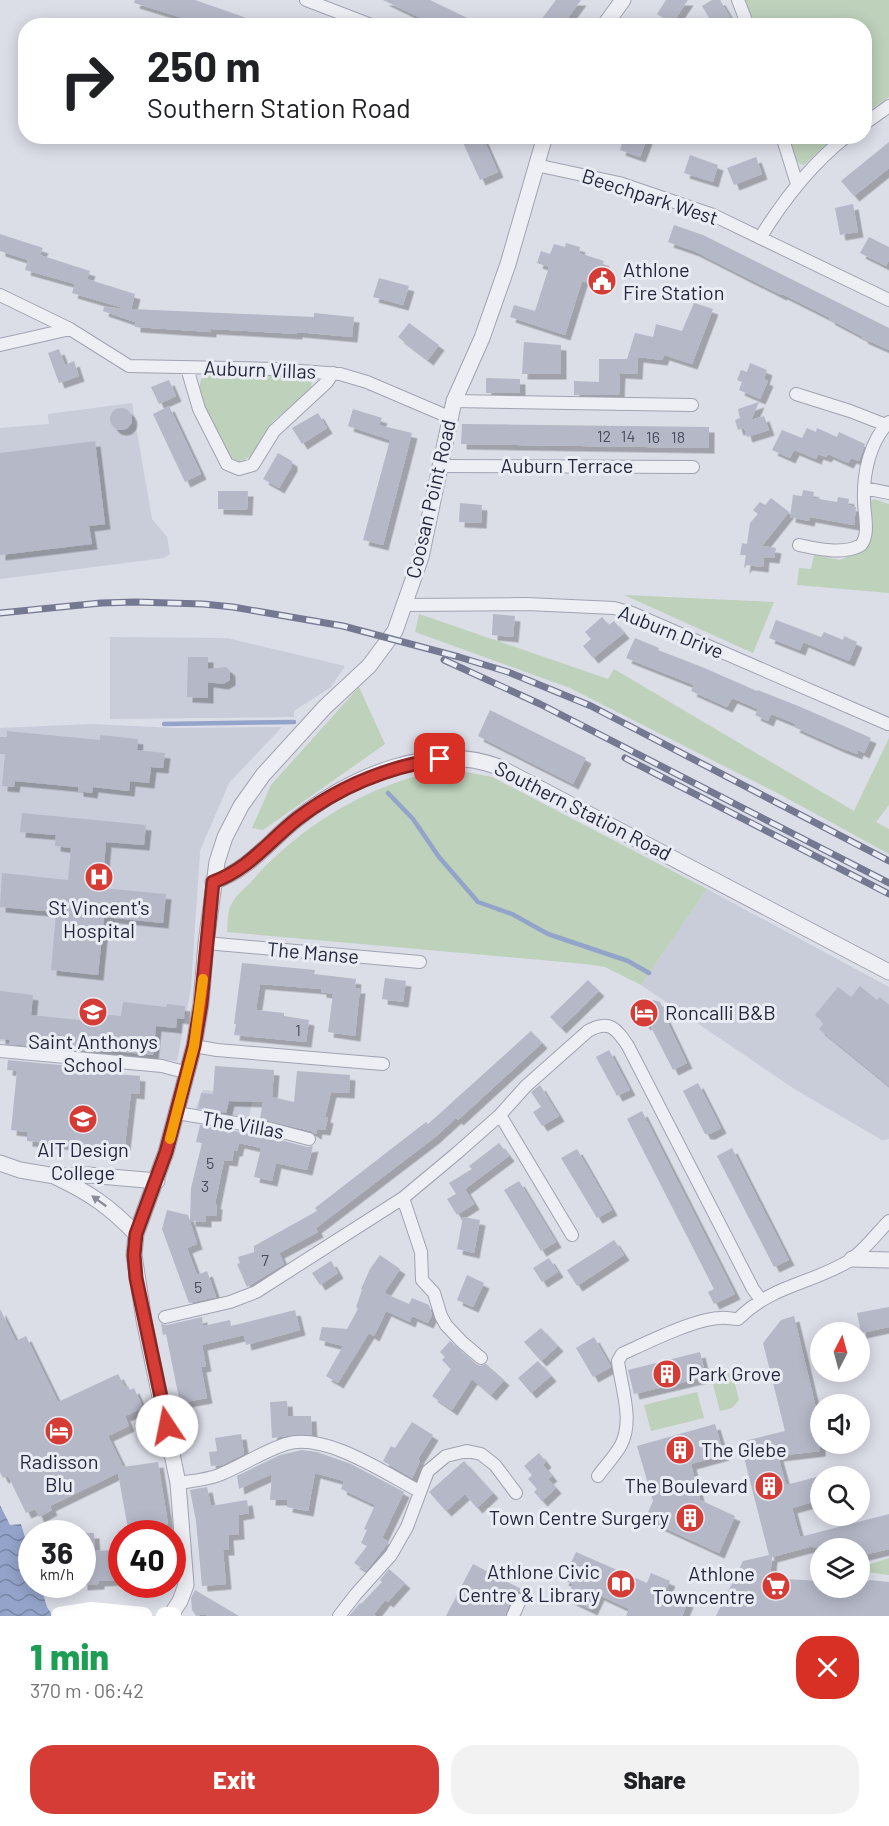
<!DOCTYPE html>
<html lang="en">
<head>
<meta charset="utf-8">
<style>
	body { margin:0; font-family:Barlow,sans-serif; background:#f2f2f2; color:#202124; height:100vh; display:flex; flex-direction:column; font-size:22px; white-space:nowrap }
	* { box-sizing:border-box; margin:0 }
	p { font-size:20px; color:#757577 }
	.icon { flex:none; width:33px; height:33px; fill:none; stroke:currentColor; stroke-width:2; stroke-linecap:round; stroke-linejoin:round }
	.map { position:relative; height:1616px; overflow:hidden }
	.panel { display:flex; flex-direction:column; background:#fff; flex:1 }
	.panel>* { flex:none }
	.hud { position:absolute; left:18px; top:18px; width:854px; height:126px; border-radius:24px; box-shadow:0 3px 15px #0003; background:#fff; color:#202124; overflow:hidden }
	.needle { width:39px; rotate:6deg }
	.buttons { position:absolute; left:810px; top:1322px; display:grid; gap:12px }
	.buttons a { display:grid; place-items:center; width:60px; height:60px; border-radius:50%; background:#fff; box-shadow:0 3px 15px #0003; font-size:30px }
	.speed { position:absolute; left:18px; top:1520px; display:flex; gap:12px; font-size:30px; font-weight:700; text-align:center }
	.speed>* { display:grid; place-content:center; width:78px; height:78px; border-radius:50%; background:#fff; box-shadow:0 3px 15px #0003; line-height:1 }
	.speed small { font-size:15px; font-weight:400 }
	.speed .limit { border:9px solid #d22; background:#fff; color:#111 }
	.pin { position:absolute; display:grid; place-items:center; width:51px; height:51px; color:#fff; margin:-26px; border-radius:12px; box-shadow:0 3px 9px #0006 }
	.me { position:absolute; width:66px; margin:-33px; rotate:349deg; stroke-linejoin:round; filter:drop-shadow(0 0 4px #0008) }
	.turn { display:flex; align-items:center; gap:21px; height:126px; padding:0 30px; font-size:27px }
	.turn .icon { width:78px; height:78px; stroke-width:2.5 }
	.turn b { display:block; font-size:42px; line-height:51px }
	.round { display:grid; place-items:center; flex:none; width:63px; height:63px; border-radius:24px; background:#f2f2f2 }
	.summary { display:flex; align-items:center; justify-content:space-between; height:102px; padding:0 30px }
	h1 { font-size:36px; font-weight:800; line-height:45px; color:#1e9e55 }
	.action { display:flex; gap:12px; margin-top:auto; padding:12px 30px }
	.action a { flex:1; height:69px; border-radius:24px; background:#d63c36; color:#fff; font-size:24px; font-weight:800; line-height:69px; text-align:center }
	.action a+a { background:#f2f2f2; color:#202124 }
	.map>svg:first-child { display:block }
	.built { fill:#c9ccd9 }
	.grass { fill:#bdd1bb }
	.water { fill:url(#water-waves) }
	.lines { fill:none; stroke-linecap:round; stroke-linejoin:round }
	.stream { stroke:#93a3ca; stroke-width:4.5 }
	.building { fill:#b5b8c7; filter:url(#shadow) }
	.minor-casing { stroke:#a0a3b1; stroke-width:14 }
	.tertiary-casing { stroke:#a0a3b1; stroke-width:17 }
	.minor { stroke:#eeeff5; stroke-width:12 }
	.tertiary { stroke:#eeeff5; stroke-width:15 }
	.secondary { stroke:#fff; stroke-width:18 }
	.rail-casing { stroke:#747991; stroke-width:7 }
	.rail { stroke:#eaecf4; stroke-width:4.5; stroke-dasharray:14; stroke-linecap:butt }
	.oneway { fill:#898c99 }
	.route-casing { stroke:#8b2723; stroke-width:15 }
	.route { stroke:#d63c36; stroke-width:10 }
	.slow { stroke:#f59e0b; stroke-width:10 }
	.labels { text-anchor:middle; stroke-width:6; stroke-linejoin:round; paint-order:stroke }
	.number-label { font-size:16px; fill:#484d60 }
	.street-label { font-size:20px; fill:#24293d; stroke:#eaecf4 }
	.poi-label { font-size:20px; fill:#24293d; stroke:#eaecf4; text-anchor:start }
</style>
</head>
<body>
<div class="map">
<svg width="889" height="1616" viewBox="0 0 889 1616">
	<defs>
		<pattern id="water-waves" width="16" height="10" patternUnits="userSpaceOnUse" patternTransform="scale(1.5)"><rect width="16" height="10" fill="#93a3ca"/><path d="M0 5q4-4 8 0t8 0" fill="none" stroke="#7885a5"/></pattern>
		<filter id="shadow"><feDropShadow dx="5.5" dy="5.5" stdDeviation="0" flood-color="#0004"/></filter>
	</defs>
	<rect width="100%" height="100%" fill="#dbdde7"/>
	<path class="built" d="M132,403l20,116 15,18 3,17 -6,4 -164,21v-151l49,-4 -1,-10z
		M110,637l117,1 118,28 -14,21 -37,24v6l-184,2z
		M90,724l86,4 106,-1 -53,56 -29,68 -9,136 -14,74 -177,-20v-313z
		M707,889l182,98v152l-7,1 -86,-50 -155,-105z
		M203,1090l51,4 -6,28 -54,-9z"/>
	<path class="grass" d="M745,0h144v97l-25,17v-88l-110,-1z
		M788,137h46l-30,28 -4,-1 -6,-6z
		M210,374l97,2 5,4 -1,10 -38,31 -22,35 -7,4 -6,1 -10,-5 -28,-59 -1,-7 2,-11z
		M874,499l15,5v89l-92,-8 2,-17 12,1 3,-14 26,5 22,-10 8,-49z
		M624,595l150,7 -21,51z
		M419,614l189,65 6,-10 240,142 35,-73v67l-13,17 13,7v25l-106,-58 -213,-108 -155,-56z
		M359,687l26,57 -122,86 -11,-2 19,-43z
		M456,770l36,7 215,112 -66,96 -36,-18 -20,-3 -358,-32c1,-8 0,-20 4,-27 4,-9 14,-17 21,-24 47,-55 131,-107 204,-111z
		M732,1372l7,28 -7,8 -12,3 -9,-34z
		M697,1392l7,26 -53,13 -7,-26z
		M889,1558v17l-22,-3 -2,-6z"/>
	<path class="water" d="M0,1505l10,20 11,-1 10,33 1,27h8l7,23 6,9h-53z"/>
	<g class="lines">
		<path class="stream" d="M164,724l130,-2
			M388,793l25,26 26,38 39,45 34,12 36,20 80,27 21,12"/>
	</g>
	<path class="building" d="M135,0h60l69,24v2h-55l-75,-23z
		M383,0h47l54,26h-47z
		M556,0h25l-19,26h-16l-6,-5z
		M666,0h22l-16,24 -15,-10z
		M712,0h8l11,19 -10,7h-7l-12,-20z
		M460,136h22l16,36 -18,8z
		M624,136h24l-8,21 -20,-7z
		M889,142v26l-35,28 -13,-15z
		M690,155l28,10 -5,17 -29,-9z
		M756,157l6,17 -28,11 -7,-17z
		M853,204l5,28 -18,3 -5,-27z
		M674,225l29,10 186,93v22l-27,-12 1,-1 -34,-18 1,-1 -48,-24 -1,1 -87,-44 -26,-9z
		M0,234l43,14 -3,7 50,16 -3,8 48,15 -4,15 183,8v-4l40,4 -2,20 -55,-5v2l-86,-5v3l-76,-5v-5l-32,-11 1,-4 23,2 -55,-16 3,-9 -50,-14 3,-10 -28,-9z
		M869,237l20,10v13l-3,6 -26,-13z
		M566,243l14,4 -1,6 25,8 -8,24 -14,-4 -17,54 -55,-18 4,-12 21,6 14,-44 -12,-4 4,-12 9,3 4,-10 11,3z
		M379,278l30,8 -6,19 -30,-8z
		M694,303l19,6 -21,55 -28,-9 -2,5 -24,-3 -1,17 -17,-1 -1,22h-45v-14l25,1v-23h28l8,-26 18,4 3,-13 26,7z
		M409,323l30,22 -11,15 -30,-23z
		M524,342l37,3v29h-39z
		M59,349l6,16 9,-4 5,15 -20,7 -11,-30z
		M750,363l17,7 -3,9 4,2 -8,18 -21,-9 3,-8 -5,-2 4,-10 6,2z
		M486,378l34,1v14h-34z
		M169,380l7,16 -17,8 -8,-17z
		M759,402l-8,18 13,-4 5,14 -22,7 -3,-9 -6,2 -3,-10 5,-2 -2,-9z
		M169,406l32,68 -16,8 -32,-68z
		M110 419a11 11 0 1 1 22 0a11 11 0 1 1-22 0Z
		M353,409l29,9 -3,7 33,8 -29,112 -20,-5 27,-100 -42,-14z
		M318,413l9,15 -25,16 -10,-16z
		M462,424l247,3v21l-248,-4z
		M807,428l9,4 1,-4 20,9 2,-5 26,12 -6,17 -8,-3 -3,5 -20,-9 -2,3 -8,-3 -2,5 -22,-9 -4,8 -18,-8 10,-20 20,8z
		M95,441l10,83 -16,2 3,18 -92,11v-102z
		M278,453l14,8v5l-13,22 -16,-9z
		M803,490l11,2 -1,6 24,4 1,-5 11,2 -1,6 8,2 -2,18 -44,-8 -1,4 -19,-4 3,-22 9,1z
		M218,491h30l-1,19 -29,-1z
		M771,498l18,14 -27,34 14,2 -2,10 -10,-1 -1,10 -16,-2 -3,3 2,-13h-6l2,-12 5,1 3,-21 8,-9 -5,-4 7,-8 5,3z
		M460,503l22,2 -1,18 -22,-1z
		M493,614l22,2 -2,21 -21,-2z
		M602,617l7,8 5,-4 10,12 -31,25 -10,-12 8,-7 -6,-7z
		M776,620l45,17 3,-5 19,8 1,-4 13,6 -8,19 -46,-19 -3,8 -31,-12z
		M635,638l24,10 -1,2 44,17 55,24 1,-1 45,18 68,30 -7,15 -6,-3 -1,4 -16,-6 -47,-21 2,-3 -25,-10 -3,7 -13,-6 3,-6 -26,-11 -5,9 -36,-16 3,-6 -68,-27z
		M188,657h20v12l18,-2 4,4v9l-7,4 -15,-2v16l-21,-1z
		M490,710l96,48 -13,26 -95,-48z
		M7,731l93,9v-5l38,4 -1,11 28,3 -2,15 -12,-1 -2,16 -19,-2 -1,10 -36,-4 -1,6 -14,-2v-4l-63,-6 -1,6 -12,-1 3,-32h-5v-17h7z
		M22,813l124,12 -2,20 -38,-3 -4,46 64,6 -3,29 -59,-6 -6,58 -47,-5 5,-58 -56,-5 2,-34 66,7 3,-32 -16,-2 1,-11 -36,-3z
		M242,963l73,7 -1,4 42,5 -1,9h5l-5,48 -27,-4 5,-38 -12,-2v-3l-61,-5 -4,26 28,3v3l25,4 -3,22 -72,-7 2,-11h-2z
		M385,978l21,3 -3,21 -21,-3z
		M588,980l11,11 -38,37 -11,-11z
		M860,986l17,14 3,-3 9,8v81l-70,-57 5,-6 -9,-8 23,-28 13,10z
		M0,991l33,4 -2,20 67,7 1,-8 22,2 2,-14 43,5 1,-3 18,2 -1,13 -7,-1 -1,10 -20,-2 -3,29 -60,-6v2l-84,-7 1,-4 -10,-1z
		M653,1000l7,2 6,12 -2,1 23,48 -14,7 -24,-47 -4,2 -9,-16z
		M531,1031l11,12 -84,77 -2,-2 -22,20 -118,90 2,4 -39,21 5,11 -37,23 -10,-23 3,-1 -2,-6 16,-5v-6l63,-35 -2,-3 111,-86 2,2z
		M609,1050l21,40 -13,6 -21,-39z
		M8,1060l83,8v4l49,4 -1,18 -8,-1 -6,52 -4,-1 -1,4 -30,-3v2l-63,-6v-9l-16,-2 6,-59 -10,-1z
		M215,1066l59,4 -2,27 22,5 3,-31 53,4 -1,18 -18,-1 -6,25 3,1 -3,12 -8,-1 -1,5 -5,-3 -51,-12 3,-17 -34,-1 -3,12 -28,-5 3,-15 12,1z
		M698,1083l23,45 -11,6h-5l-22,-43z
		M540,1085l19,31 -17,10 -9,-14 8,-5 -10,-15z
		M642,1111l93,183 -21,10 -6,-12 6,-3 -87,-170z
		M200,1125l69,12 38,10 6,-1 -6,24 -31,-7 -4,18 -18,-4 7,-29 -22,-5 -2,8h-3l-2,10 -8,-1 -9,44h2l-1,12h-10v6l-16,-1 1,-33 11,-45 -6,-1z
		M499,1143l10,13 -44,33 9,15 -17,11 -10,-16 9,-5 -7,-11 23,-14 -3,-3z
		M732,1148l57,112 -15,7 -57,-111z
		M577,1149l35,61 -15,8 -36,-60z
		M519,1181l37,61 -15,9 -37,-61z
		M167,1210l21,5 9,29 -10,4 10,27 10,-4 9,26 -27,6 -27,-74z
		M463,1217l17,3 -6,33 -17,-4z
		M614,1240l10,15 -47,31 -10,-16z
		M380,1255l20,14 -16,24 25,11 3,-6 17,7 3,10 -4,8 -16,-7 -2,6 -24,-11 -12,25 -5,-3 -31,50 -12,-7 17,-30 -24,-6 3,-13 25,2 11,-20 -2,-2 6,-17 -1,-1 9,-20z
		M549,1258l9,14 -16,10 -9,-14z
		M331,1261l7,12 -18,12 -8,-12z
		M467,1275l17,8 -11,24 -16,-7z
		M889,1307v20l-28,6 -4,-20z
		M0,1309l16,32 10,-5 32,66 60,-28 7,13 3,-1 2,4 4,-2 9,20 -18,8 4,10 -21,10 15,31 35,-5 10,62 -40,5 -10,-56 -68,33 2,4 -13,7 -4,-8 -9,4 -18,-37 -5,2 -3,-6z
		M295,1310l5,20 -54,15 -2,-10 -42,10 4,21 -5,1 6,31 -27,5 -14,-69 -3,1 -2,-11 6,1 35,-8 1,9 27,-6 1,6z
		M794,1316l26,109v26l-42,5 8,29 34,-9v24l-28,8 8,29 89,-23v35l-29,7v-8h-46l-1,-2 -41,11 -2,21 50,3v6h40v-3h4l6,-4 19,2v34h-173l27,-55 26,-6 -29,-113 45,-11 -22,-88 18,-23z
		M541,1328l17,18 -17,15 -17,-19z
		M594,1337l17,30 -18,10 -17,-29z
		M450,1341l26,23 4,2 6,-2 18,16 -13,15 -19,-16 -20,31 -20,-14 19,-27 -9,-9 3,-3 -5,-5z
		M700,1352l6,25 -72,17 -6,-24z
		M538,1361l13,15 -20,17 -13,-15z
		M287,1401l1,15h23l1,19 -11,-1 -29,4 -2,-36z
		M412,1422l21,13 -15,24 2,2 -8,17 -29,-17 8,-15 4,2z
		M715,1424l9,31 -33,9 9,36 35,16 -16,37 -74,-34 8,-18 -16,-55z
		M241,1434l3,20 -22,11 -11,1 -2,-14 8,-1 -2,-13z
		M302,1450l15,2 34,12 53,28 -22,46 7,4 -23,29 -12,-8 13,-17 -6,-3 6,-13 -3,-1 11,-24 -34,-16 3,-8 -29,-8 -7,38 -21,-4 1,-7h-18l2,-26 -33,15 -2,-13 43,-21z
		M539,1453l7,9 -3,3 9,11 -4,3 8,9 -14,13 -8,-9 3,-3 -9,-10 4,-4 -8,-9z
		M464,1461l29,32 -16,15 -12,-14 -19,17 -17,-19z
		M207,1487l4,19 36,-6 2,13 -11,2 1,19 -11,1 1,15h-6l3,34 -24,2 -6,-65 -6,-31z
		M82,1533h12l1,18 20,-1 2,30 -18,1v3l-17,1z
		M576,1552l71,31 4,-10 19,8 -5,11 23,10 -6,14h-56l3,-7 -30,-14 -7,15 -25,-12 6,-14 -10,-4z
		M473,1564l48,25 -9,8 -7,19h-59z
		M389,1569l16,14 -17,19 -3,-2 -11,14 2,2h-27l11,-13 1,1 21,-22 -2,-2z
		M195,1590l44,26h-31l-4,-2 -8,2 -4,-6 -1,-12z"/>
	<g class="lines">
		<g class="minor-casing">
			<path id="minor" d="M306,0l68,26
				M738,0l10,26
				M864,124l25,-18
				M782,136l15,48
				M536,165l83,18 94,32 176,85
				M760,238c24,-39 51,-74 87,-102
				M0,295l70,34 59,37 146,3 65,5 27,8 82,35
				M0,345l70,-16
				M187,368l12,41 28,55 12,5 14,-4 21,-34 53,-49 6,-9
				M796,394l54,17 36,14
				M454,401l238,4
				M440,466l253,1
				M864,488l25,5
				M799,545c18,4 45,10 62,0 9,-11 3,-31 3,-45 -1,-27 6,-59 25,-78
				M404,605l123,-1 87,4 18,5 256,111
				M206,943l214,19
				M194,1046l23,4 166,14
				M0,1051l162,15 26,7
				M177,1113l94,16 38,10
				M500,1115l72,120
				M403,1198l18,54 1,28 12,13 7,23 5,9 16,17 19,16
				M165,1317l65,-15 26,-10 147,-94 54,-45 43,-38 26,-29 62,-55c21,-12 28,-3 40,15l125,243 8,11
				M598,1476c7,-10 17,-20 23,-31 13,-25 0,-58 -3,-84l4,-7c24,-11 72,-35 98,-36 6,-1 12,1 18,1 34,-34 73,-35 111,-58 15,-10 28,-28 40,-40
				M178,1483c13,-2 28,-3 41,-8 23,-9 44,-24 67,-31 39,-12 99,29 133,47
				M339,1616l17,-22 35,-39 16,-28 21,-56 18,-15 21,-5 14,3 14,11 21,28
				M513,1616l7,-16"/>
		</g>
		<g class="tertiary-casing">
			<path id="tertiary" d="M604,26l19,-26
				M213,882c37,-13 55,-40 84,-63 54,-42 134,-78 202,-52l390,205
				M0,1163l20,7 35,6 33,-1 69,6
				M56,1177c34,16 54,30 80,57
				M852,1259l37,1
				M171,1615l9,-14 6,-16 -8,-102 -34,-163 -10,-65 2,-21 30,-82 28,-106 7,-42 5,-61 11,-81 8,-25 16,-31 22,-31 62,-68 44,-41 26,-35 26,-74 33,-156 28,-63 26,-74 37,-128"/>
		</g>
		<use href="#minor" class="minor"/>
		<use href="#tertiary" class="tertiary"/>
		<path class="secondary" d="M60,1616l31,-5 52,5
			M165,1616h7"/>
		<g class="rail-casing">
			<path id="rail" d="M0,613l101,-10 35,-1 67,2 30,3 110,19 116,31 49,15 83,34 298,155
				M444,660l96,44 349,179
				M625,758l264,136"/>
		</g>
		<use href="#rail" class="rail"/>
	</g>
	<defs><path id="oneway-solid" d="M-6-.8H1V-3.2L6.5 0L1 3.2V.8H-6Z" transform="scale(1.5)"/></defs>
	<use class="oneway" href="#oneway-solid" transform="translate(99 1201) rotate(-144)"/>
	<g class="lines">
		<g class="route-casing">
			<path id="route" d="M167,1426l-31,-148 -2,-23 2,-21 30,-82 28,-106 7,-42 12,-122c36,-13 55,-40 84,-63 43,-33 90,-52 143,-60"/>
		</g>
		<use href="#route" class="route"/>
		<path class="slow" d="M170,1139l24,-93 9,-67"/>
	</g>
	<defs>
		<g id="civic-disc" transform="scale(1.5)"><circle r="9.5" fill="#d63c36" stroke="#eaecf4"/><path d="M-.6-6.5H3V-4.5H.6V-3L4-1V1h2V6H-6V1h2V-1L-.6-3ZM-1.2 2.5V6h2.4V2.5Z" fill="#fff"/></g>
		<g id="hospital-disc" transform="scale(1.5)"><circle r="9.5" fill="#d63c36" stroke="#eaecf4"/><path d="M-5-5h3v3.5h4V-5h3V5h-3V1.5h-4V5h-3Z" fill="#fff"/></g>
		<g id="school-disc" transform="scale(1.5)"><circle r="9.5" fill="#d63c36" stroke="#eaecf4"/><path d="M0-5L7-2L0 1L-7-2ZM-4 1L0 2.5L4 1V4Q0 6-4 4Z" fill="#fff"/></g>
		<g id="hotel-disc" transform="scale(1.5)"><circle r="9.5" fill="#d63c36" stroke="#eaecf4"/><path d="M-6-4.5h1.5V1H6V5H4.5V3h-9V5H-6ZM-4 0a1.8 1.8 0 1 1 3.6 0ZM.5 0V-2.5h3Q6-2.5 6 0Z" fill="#fff"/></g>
		<g id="university-disc" transform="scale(1.5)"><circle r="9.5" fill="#d63c36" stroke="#eaecf4"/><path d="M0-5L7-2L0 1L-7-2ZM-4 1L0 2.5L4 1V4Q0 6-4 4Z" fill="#fff"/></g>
		<g id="building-disc" transform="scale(1.5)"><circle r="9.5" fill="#d63c36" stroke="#eaecf4"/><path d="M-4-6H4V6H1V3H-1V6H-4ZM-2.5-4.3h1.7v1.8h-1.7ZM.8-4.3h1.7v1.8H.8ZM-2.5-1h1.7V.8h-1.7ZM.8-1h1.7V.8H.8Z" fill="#fff"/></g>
		<g id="library-disc" transform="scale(1.5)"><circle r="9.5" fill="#d63c36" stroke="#eaecf4"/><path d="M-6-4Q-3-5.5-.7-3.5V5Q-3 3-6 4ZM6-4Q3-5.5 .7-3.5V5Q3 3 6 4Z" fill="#fff"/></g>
		<g id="supermarket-disc" transform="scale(1.5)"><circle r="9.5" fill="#d63c36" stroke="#eaecf4"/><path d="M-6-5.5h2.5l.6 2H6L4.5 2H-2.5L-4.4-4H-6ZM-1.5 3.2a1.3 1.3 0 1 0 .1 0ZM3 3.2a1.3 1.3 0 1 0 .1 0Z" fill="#fff"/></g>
	</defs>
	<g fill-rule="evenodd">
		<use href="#civic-disc" x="602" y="281"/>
		<use href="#hospital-disc" x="99" y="877"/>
		<use href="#school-disc" x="93" y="1012"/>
		<use href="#hotel-disc" x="644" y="1013"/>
		<use href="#university-disc" x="83" y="1119"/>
		<use href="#building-disc" x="667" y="1374"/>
		<use href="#hotel-disc" x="59" y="1431"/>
		<use href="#building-disc" x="680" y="1450"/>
		<use href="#building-disc" x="769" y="1486"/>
		<use href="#building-disc" x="690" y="1518"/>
		<use href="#library-disc" x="621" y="1584"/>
		<use href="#supermarket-disc" x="776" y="1586"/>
	</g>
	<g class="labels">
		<g class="number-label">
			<text x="604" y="442">12</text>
			<text x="628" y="442">14</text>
			<text x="653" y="443">16</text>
			<text x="678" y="443">18</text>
			<text x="298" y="1036">1</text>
			<text x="210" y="1169">5</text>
			<text x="205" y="1192">3</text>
			<text x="265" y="1266">7</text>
			<text x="198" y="1293">5</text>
		</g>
		<g class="street-label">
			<text transform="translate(650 197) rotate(18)" y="7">Beechpark West</text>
			<text transform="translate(260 370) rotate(2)" y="7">Auburn Villas</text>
			<text x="567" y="473">Auburn Terrace</text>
			<text transform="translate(431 499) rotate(-77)" y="7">Coosan Point Road</text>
			<text transform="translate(671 632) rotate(22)" y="7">Auburn Drive</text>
			<text transform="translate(583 811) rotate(27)" y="7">Southern Station Road</text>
			<text transform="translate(313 953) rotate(5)" y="7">The Manse</text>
			<text transform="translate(243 1125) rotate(10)" y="7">The Villas</text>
		</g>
		<g class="poi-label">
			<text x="623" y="277">Athlone<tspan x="623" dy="23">Fire Station</tspan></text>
			<text x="99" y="915" text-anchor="middle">St Vincent's<tspan x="99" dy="23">Hospital</tspan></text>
			<text x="665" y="1020">Roncalli B&amp;B</text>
			<text x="93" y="1049" text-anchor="middle">Saint Anthonys<tspan x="93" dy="23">School</tspan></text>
			<text x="83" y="1157" text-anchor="middle">AIT Design<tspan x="83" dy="23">College</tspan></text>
			<text x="688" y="1381">Park Grove</text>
			<text x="701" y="1457">The Glebe</text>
			<text x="59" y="1469" text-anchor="middle">Radisson<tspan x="59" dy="23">Blu</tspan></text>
			<text x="748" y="1493" text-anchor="end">The Boulevard</text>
			<text x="669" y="1525" text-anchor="end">Town Centre Surgery</text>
			<text x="600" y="1579" text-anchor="end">Athlone Civic<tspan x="600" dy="23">Centre &amp; Library</tspan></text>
			<text x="755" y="1581" text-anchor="end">Athlone<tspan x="755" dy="23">Towncentre</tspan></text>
		</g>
	</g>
</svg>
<div class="buttons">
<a><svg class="needle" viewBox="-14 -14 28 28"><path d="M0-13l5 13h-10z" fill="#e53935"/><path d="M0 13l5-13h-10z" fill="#757577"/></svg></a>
<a><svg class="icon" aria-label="sound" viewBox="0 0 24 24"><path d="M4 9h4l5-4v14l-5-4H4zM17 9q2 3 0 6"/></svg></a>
<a><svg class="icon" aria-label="search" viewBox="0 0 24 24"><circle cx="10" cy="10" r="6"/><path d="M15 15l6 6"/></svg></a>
<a><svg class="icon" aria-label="layers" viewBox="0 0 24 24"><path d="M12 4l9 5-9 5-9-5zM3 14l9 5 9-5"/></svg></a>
</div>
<div class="speed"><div>36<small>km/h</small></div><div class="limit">40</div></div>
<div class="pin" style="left:440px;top:759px;background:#d93025"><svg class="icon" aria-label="arrive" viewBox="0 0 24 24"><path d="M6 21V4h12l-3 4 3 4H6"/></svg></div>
<svg class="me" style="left:167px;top:1426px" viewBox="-20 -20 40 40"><circle r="19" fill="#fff"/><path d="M0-13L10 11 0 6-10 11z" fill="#d63c36"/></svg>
<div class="hud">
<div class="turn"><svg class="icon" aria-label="right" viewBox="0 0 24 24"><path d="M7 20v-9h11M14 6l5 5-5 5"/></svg><div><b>250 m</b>Southern Station Road</div></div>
</div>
</div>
<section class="panel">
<div class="summary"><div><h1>1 min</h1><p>370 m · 06:42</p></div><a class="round" style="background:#d93025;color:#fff"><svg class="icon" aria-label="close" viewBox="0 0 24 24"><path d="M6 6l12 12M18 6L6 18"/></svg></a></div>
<div class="action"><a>Exit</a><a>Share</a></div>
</section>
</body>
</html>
